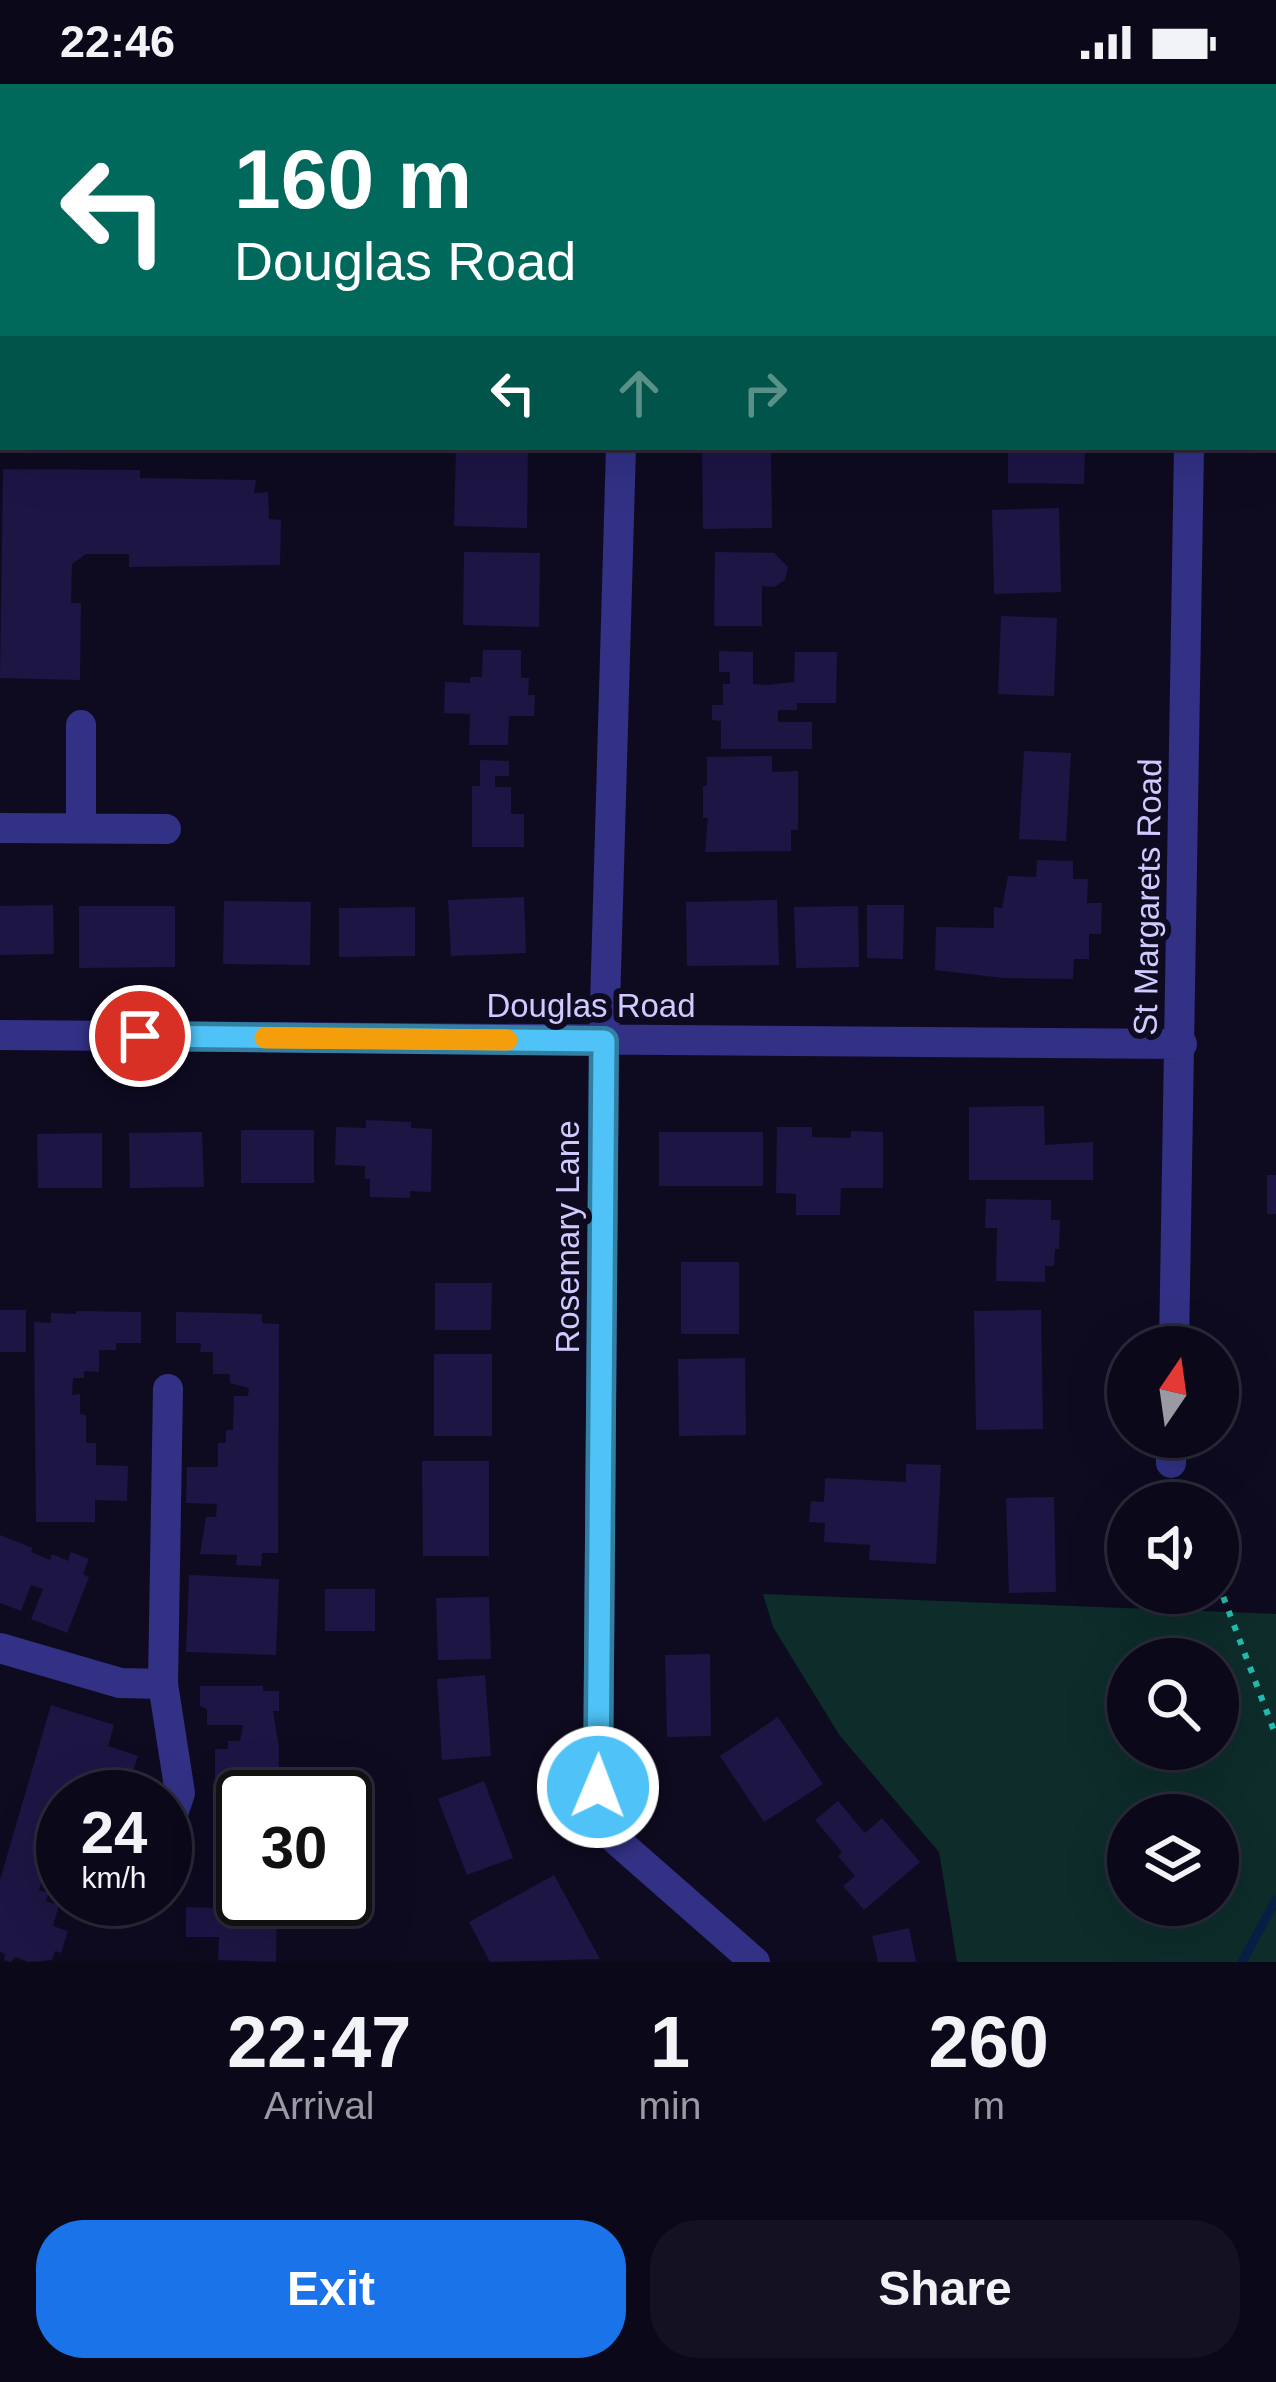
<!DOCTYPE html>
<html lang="en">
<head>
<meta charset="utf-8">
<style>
	body { margin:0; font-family:Arial,sans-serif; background:#131122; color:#f1f3f6; height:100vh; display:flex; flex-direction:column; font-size:45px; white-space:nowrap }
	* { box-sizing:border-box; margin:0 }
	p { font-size:39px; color:#999aa2 }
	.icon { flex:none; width:66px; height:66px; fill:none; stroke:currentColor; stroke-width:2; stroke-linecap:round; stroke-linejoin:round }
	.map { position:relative; height:1878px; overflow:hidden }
	.panel { display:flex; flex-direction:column; background:#0a0819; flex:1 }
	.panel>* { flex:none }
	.guide { position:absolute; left:0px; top:0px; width:1278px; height:366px; box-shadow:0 12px 48px #0002,0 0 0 3px #2a2938; background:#00695c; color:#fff; overflow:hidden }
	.needle { width:78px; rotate:13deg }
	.tools { position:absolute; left:1107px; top:1242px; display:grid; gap:24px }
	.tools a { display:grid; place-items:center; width:132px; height:132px; border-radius:50%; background:#0a0819; box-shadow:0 12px 48px #0002,0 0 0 3px #2a2938; font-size:60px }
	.speed { position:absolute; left:36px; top:1686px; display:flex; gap:24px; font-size:60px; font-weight:700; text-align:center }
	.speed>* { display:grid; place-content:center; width:156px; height:156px; border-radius:50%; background:#0a0819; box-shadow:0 12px 48px #0002,0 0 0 3px #2a2938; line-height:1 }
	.speed small { font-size:30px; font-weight:400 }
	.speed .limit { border:6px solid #111; border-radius:18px; background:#fff; color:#111 }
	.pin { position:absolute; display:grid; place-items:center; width:102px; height:102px; color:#fff; margin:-51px; border:6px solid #fff; border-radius:50%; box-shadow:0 3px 12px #0007 }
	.me { position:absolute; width:132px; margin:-66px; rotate:1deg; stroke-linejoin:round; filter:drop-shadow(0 0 9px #0008) }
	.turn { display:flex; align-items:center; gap:42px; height:252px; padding:0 36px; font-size:54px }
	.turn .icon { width:156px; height:156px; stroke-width:2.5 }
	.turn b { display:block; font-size:84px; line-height:102px }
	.lanes { display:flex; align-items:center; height:114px; padding:0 36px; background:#0003; justify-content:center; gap:60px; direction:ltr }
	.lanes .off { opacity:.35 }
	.eta { display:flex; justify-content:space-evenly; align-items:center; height:204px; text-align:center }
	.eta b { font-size:72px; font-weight:800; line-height:84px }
	.action { display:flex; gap:24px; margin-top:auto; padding:24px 36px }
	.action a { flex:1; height:138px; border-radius:48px; background:#1a73e8; color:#fff; font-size:48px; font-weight:800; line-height:138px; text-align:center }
	.action a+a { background:#131122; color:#f1f3f6 }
	.status { display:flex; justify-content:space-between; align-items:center; height:84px; padding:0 60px; background:#0a0819; direction:ltr }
	.status svg { height:33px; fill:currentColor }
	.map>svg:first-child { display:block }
	.green { fill:#0d2c2a; fill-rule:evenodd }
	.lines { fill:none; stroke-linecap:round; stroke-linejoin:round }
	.stream { stroke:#071f44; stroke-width:9 }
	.building { fill:#1d1544 }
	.path { stroke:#22bcae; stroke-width:6; stroke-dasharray:6 9; stroke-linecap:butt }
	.minor { stroke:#323185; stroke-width:30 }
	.route-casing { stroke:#337fa1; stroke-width:30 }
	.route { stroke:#4fc3f7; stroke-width:21 }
	.slow { stroke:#f59e0b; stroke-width:21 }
	.labels { text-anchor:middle; stroke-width:12; stroke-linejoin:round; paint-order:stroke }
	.street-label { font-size:33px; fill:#cfcbff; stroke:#0e0b21 }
</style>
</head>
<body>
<div class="status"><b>22:46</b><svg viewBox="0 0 49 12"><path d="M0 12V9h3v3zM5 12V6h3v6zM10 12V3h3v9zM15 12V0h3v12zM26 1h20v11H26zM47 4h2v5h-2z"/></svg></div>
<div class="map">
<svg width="1276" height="1878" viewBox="0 0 1276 1878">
	<rect width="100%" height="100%" fill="#0e0b21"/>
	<path class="green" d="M763,1510l513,20v348h-319l-18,-110 -99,-116 -67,-109zM1128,1575h90v90h-90zM1128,1731h90v90h-90z"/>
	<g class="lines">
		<path class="stream" d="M1242,1878l34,-62"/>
	</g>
	<path class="building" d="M1008,363h77l-1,37 -76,-1z
		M456,364l72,2 -1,78 -73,-2z
		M771,368l1,76 -69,1 -1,-76z
		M3,385l137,1v8l116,2 -2,13 14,-1 1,27 12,1 -1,45 -151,2v-13h-43l-14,10 -1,39h10l-1,77 -80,-2z
		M1059,424l2,84 -67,2 -2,-84z
		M464,468l76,1 -1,74 -76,-2z
		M715,468l59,1 14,14 -3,13 -11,7 -12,-1v40h-48z
		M1001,532l56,2 -3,78 -56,-2z
		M483,566h38v28h8l-1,17h7l-1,21h-25l-1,29h-39l1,-31 -26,-1 1,-31 25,1v-6h12z
		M719,567l34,1v32l14,1 27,-3 1,-30h42l-1,51h-39v7h-19v12h34v27h-91v-28l-9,-1v-15h11v-21h7v-12h-11z
		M1024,667l47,2 -5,88 -47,-2z
		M772,672v16l26,-1v59h-7v21l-86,1 3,-34h-5v-32h4v-29z
		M480,676l29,1v15h-14v11h16v27h13v33h-52v-61h8z
		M1037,776l36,1v18h15l-1,24h15l-1,31h-12v25h-15l-1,20 -70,-1 -68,-8 1,-43 58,1v-21l8,1 6,-32 28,1z
		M524,813l2,56 -75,3 -3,-56z
		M777,816l2,65 -92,1 -1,-64z
		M224,817l87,1 -1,63 -87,-1z
		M53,821l1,49 -54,1v-49z
		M867,821h37l-1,54 -36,-1z
		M79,822h96v61l-96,1z
		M858,822l1,61 -63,1 -2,-61z
		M415,823v49l-76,1v-49z
		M1044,1022l1,39 48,-3v38h-124v-73z
		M366,1036l45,2v6l21,1 -1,63 -21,-1v7l-40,-1v-18h-5v-13l-30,-1 1,-38 30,1z
		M777,1043h35v10l39,1v-7l32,1v56h-42l-1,27h-44v-21l-20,-1z
		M241,1046h73v53h-73z
		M202,1048l2,55 -74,1 -1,-55z
		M659,1048h104v54h-104z
		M102,1049v55h-64l-1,-54z
		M1267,1091h9v39h-9z
		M986,1115l65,1v20h9l-1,29h-4l-1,17h-9v16l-49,-1 1,-53h-12z
		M681,1178h58v72h-58z
		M435,1199h57l-1,47h-56z
		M0,1226h26v42h-26z
		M1041,1226l2,119 -67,1 -2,-119z
		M76,1227l65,1v31h-25v7h-17v22l-15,-1v7h-11l-1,17 8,-1v20l6,1v28h10v22l32,1 -1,35 -32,-1v22h-59l-2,-200 17,1v-10l25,1z
		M176,1228l86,2v9l17,1 -1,229h-16l-1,13 -25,-1 1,-10 -37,-1 6,-37h10l1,-13 -31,-1 1,-36h31v-24h8v-13h7l1,-34h14l1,-8 -19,-5v-9h-17v-22h-13l1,-9h-25z
		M434,1270h58v82h-58z
		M745,1274l1,77 -67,1 -1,-77z
		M422,1377h67v95h-66z
		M906,1380l35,1 -5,99 -67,-4 1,-15 -46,-3 1,-19 -16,-1 2,-21 13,1 1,-24 81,4z
		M1054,1413l2,95 -47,1 -3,-95z
		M0,1451l33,13 -2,4 19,8 2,-6 16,7 3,-9 18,7 -6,15 6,3 -22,56 -36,-14 12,-30 -12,-4 -10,26 -21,-8z
		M189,1491l90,4 -3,76 -90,-3z
		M325,1505h50v42h-50z
		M489,1513l2,62 -53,1 -2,-62z
		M710,1570l1,82 -44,1 -2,-82z
		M485,1591l6,81 -49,4 -5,-81z
		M200,1602h63v5h16v20h-6l6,37 -1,49h-35v7h-14v-8h-14v-47h13v-8h12l3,-16h-36v-16l-7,-3z
		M51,1621l63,20 -6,21 30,10 -13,39 -31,-9 -3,11h-28v62l-3,5 -12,-4 -9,30 10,3 -3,8 13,4 -6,21 15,5 -7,22 -6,-2 -3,9 -23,2 -14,-5 -4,5 -7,-2 1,-6 -5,-2v-72z
		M778,1633l45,67 -59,38 -44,-66z
		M484,1697l29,77 -46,17 -29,-76z
		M838,1717l27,32 17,-15 38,44 -56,48 -21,-24 12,-10 -17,-20 4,-4 -27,-32z
		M239,1750h4v40h-30v-28h14v-7h12z
		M554,1791l46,84 -110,3 -21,-40z
		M219,1800l24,1v14h34l-1,63 -58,-2 1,-23h-33v-30l32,1z
		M909,1844l7,34h-38l-6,-26z"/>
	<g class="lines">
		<path class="path" d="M1218,1499l58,153"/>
		<path class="minor" d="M632,3v-3
			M1193,3v-3
			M621,363l-17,594 -6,746 18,53 139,122
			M0,744l166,1
			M81,744v-103
			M0,951l1182,9
			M1174,1263l15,-900
			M1171,1379v-26
			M0,1564l120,35 43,1
			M165,1754l15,-45 -17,-109 5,-295"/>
	</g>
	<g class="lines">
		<g class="route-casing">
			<path id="route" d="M140,952l464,5 -6,746"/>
		</g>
		<use href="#route" class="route"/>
		<path class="slow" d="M265,954l242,2"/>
	</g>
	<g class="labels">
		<g class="street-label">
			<text transform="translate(1147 813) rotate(-89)" y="12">St Margarets Road</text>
			<text x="591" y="933">Douglas Road</text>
			<text transform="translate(567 1153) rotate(-90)" y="12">Rosemary Lane</text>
		</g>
	</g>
</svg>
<div class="tools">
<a><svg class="needle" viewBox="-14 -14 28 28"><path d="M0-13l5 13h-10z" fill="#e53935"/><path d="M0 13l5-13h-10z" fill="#999aa2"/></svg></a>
<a><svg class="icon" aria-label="sound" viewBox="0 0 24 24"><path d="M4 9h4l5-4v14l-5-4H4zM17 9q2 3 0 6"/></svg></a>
<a><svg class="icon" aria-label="search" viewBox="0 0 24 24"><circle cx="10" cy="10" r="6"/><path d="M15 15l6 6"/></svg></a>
<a><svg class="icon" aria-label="layers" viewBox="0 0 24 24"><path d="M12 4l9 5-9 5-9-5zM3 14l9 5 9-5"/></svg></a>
</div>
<div class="speed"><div>24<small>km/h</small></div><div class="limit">30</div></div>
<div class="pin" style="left:140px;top:952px;background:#d93025"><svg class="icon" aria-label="arrive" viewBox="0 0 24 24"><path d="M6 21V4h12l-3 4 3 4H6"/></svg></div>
<svg class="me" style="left:598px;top:1703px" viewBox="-20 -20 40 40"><circle r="17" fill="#4fc3f7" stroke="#fff" stroke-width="3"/><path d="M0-11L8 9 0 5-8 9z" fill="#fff"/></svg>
<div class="guide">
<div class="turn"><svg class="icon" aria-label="left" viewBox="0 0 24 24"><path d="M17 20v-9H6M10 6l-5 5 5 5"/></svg><div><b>160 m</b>Douglas Road</div></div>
<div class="lanes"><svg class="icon" aria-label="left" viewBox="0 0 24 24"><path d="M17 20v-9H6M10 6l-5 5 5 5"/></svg><svg class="icon off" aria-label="ahead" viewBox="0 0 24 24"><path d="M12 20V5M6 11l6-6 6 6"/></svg><svg class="icon off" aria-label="right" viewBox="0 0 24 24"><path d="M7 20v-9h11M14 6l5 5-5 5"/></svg></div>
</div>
</div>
<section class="panel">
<div class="eta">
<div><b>22:47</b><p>Arrival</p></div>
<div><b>1</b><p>min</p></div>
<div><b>260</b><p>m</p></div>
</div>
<div class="action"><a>Exit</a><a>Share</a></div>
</section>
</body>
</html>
